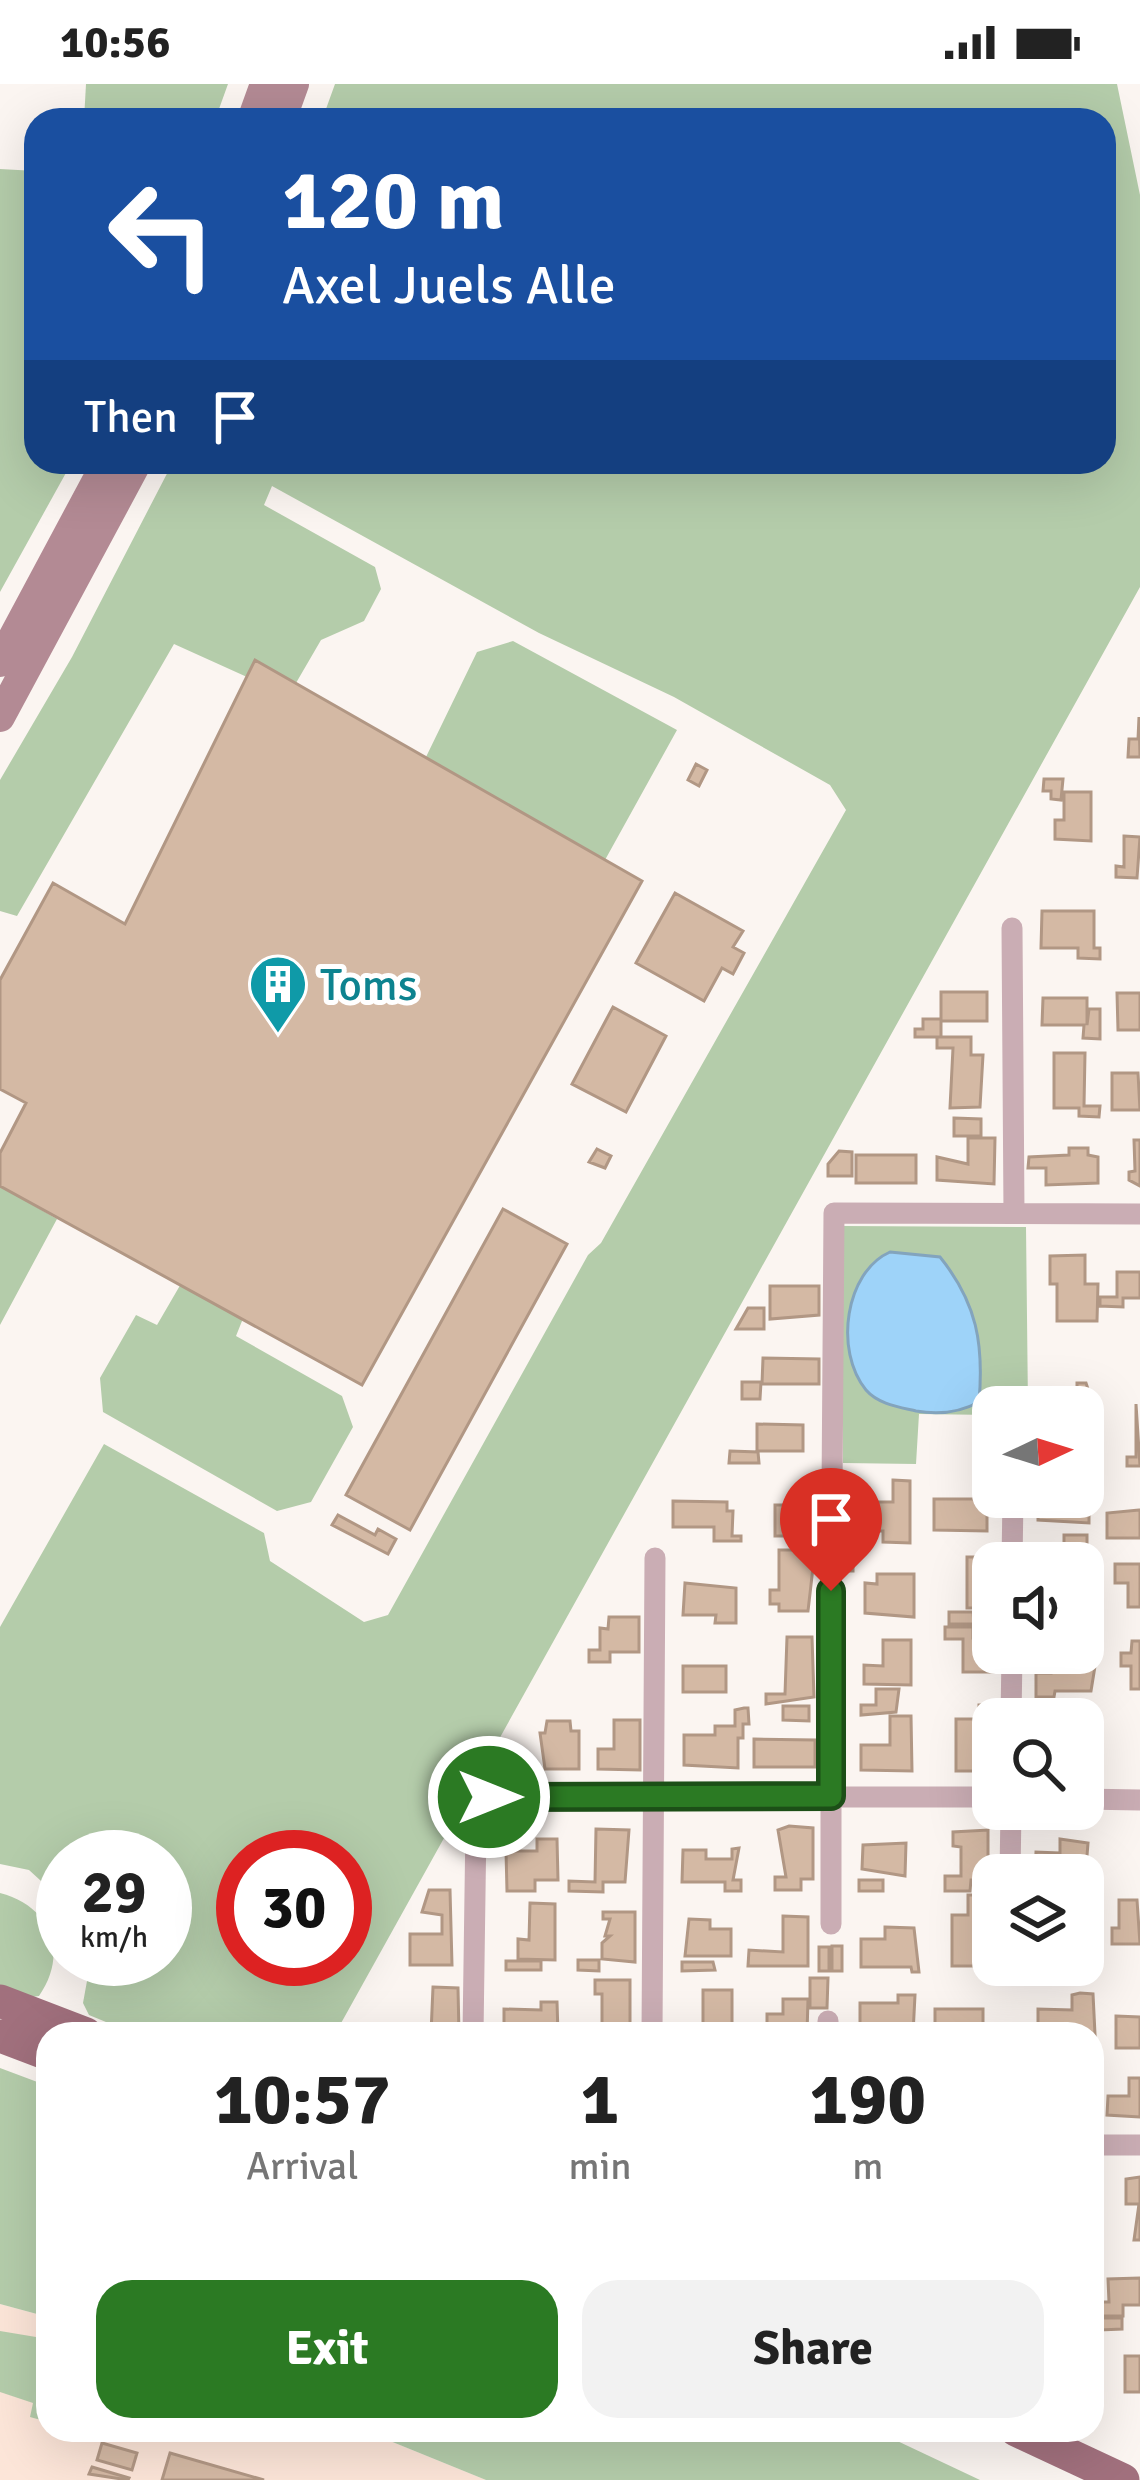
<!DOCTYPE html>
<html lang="en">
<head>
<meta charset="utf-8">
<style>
	body { margin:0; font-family:Signika,sans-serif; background:#f2f2f2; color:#222; height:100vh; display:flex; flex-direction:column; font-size:45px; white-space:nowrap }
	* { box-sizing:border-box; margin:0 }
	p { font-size:39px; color:#767676 }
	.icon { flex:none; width:66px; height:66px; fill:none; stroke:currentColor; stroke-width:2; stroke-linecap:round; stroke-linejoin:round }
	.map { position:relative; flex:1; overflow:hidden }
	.panel { position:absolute; left:36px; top:1938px; width:1068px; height:420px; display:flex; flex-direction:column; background:#fff; border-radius:36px; box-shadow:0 12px 48px #0002 }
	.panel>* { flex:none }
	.banner { position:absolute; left:24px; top:24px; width:1092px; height:366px; border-radius:36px; box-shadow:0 12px 48px #0002; background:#1a4fa0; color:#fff; overflow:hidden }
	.needle { width:78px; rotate:86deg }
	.controls { position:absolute; left:972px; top:1302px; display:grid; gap:24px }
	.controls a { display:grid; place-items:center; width:132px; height:132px; border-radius:24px; background:#fff; box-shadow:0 12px 48px #0002; font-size:60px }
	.speed { position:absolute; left:36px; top:1746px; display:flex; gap:24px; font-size:60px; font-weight:700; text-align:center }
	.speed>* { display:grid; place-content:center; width:156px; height:156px; border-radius:50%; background:#fff; box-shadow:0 12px 48px #0002; line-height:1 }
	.speed small { font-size:30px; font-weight:400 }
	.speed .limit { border:18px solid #d22; background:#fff; color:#111 }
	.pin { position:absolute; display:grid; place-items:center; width:102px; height:102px; color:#fff; margin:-123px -51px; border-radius:50% 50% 50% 0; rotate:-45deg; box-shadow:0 0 12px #0007 }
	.pin .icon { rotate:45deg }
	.me { position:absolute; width:132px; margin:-66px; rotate:90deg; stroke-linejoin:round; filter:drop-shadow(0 0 9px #0008) }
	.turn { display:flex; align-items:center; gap:42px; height:252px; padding:0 60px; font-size:54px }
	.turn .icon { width:156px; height:156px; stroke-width:2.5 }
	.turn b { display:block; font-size:84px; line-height:102px }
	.then { display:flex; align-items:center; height:114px; padding:0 60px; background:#0003; gap:24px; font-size:45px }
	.eta { display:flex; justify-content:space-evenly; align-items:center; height:204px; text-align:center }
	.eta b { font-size:72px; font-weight:800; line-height:84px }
	.cta { display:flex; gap:24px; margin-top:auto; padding:24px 60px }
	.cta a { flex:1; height:138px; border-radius:36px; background:#2b7a23; color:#fff; font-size:48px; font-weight:800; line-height:138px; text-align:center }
	.cta a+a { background:#f2f2f2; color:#222 }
	.status { display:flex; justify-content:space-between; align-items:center; height:84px; padding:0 60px; background:#fff; direction:ltr }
	.status svg { height:33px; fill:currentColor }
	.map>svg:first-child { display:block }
	.built { fill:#fce5d8 }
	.green { fill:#b4ccaa; fill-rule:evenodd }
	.water { fill:#9ed3f9; stroke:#83a4bd; stroke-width:3 }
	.building { fill:#d4b9a4; stroke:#b19784; stroke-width:3 }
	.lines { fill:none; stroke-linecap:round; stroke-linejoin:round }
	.street { stroke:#caadb4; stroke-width:21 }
	.secondary { stroke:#b38a94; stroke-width:30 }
	.primary { stroke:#a1707d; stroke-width:33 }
	.route-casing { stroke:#1c4f17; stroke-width:30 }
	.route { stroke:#2b7a23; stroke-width:21 }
	.labels { text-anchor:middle; stroke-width:10; stroke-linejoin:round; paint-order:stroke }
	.culture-label { font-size:45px; fill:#0d838f; stroke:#fff; text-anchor:start }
</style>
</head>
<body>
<div class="status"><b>10:56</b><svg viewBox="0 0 49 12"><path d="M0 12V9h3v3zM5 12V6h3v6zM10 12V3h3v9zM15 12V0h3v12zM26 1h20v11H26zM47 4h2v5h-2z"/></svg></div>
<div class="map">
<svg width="1140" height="2396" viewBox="0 0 1140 2396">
	<rect width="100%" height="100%" fill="#fbf5f1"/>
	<path class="built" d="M0,2220l48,13v113h315l123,50h-486z"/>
	<path class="green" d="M86,0h142l-13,36h-131z
		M335,0h782l23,111v392l-805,1447h-200l-46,-19 -6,-12 8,-44h74v-102h-102v44l-34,-31 -29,-6v-237l104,-183 160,89 6,28 94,61 24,-7 200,-360 13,-12 245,-433 -16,-25 -156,-88 -135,-64 -267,-147 -8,19 111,62 6,22 -17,32 -43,19 -25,43 -40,-23 -9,17 -73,-33 -157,272 -17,-5v-131l72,-123 101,-195h931v-342h-782zM243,1773h102v102h-102z
		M0,85l36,2v291h36l-72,130z
		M513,557l164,89 -72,130 -179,-103 51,-105z
		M0,1102l57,33 -57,106z
		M843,1142l183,1 2,180h-35v8l-74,-1 -3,50 -73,-1z
		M182,1198l62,34 -8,20 106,60 11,31 -42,75 -34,9 -174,-99 -3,-34 36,-63 21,10z
		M0,1809c51,13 69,60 39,103l-22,3 -17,-7z
		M0,1984l48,18v231l-48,-13z
		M0,2247l48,8v83l-18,-5 3,-14 -33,-11z
		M363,2346h511l106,50h-494z"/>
	<path class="water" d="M890,1168l50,5c37,46 44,87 39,145 -20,11 -40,13 -63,9 -17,-4 -38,-7 -50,-21 -32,-39 -21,-118 24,-138z"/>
	<path class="building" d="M255,576l387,221 -280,504 -362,-199v-33l26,-50 -26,-14v-109l53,-97 72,41z
		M1139,633l1,40h-12l1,-18h9z
		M696,680l11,6 -8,16 -11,-6z
		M1044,695h19l-2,21 -10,-1v-8h-8z
		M1064,708h27v49l-36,-2v-19h9z
		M1124,752l16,1 -3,41 -21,-1v-11l8,1z
		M675,809l68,38 -10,16 11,6 -11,21 -11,-6 -18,33 -68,-38z
		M1042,827h52v37h6v11l-22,-1v-10h-37z
		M941,908h46v29h-46v16h-26v-8h8v-10h18z
		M1117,909h23v37h-22z
		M1043,914h44v27l2,-16h11v30l-17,-1 1,-13h-42z
		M613,923l53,29 -40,76 -54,-28z
		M937,953h34v18h12l-3,52 -30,1 3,-60h-16z
		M1054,969h31l-1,53h16l-1,11 -20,-1v-8h-25z
		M1112,989h26l2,37h-28z
		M954,1034l27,1v17h-27z
		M968,1054h27l-1,46 -57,-4v-23l31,7z
		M1134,1056h6v46l-11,-6v-8l6,-1z
		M1069,1064h19v7l10,2v26l-52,2v-17h-18l1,-11 40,-2z
		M597,1065l14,7 -6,12 -16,-6z
		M839,1067l13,1v24h-24v-12z
		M856,1071h60v28h-60z
		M503,1125l64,35 -157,286 -64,-35z
		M1085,1171v29h13l-1,37h-40v-37h-7v-28z
		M1117,1188h23v26h-17v9l-23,-1v-9h17z
		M770,1202h49v29l-49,4z
		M748,1224h16v21h-28z
		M763,1274l56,1v25h-57z
		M742,1298h19l-1,17h-18z
		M1077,1299h9l4,12 -2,32h-5v-20h-22v-14h16z
		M1136,1320l4,62h-13v-9h9z
		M757,1340l46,1v26h-46z
		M730,1367l28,1 1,11h-30z
		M1083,1388h6v51l-51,-3v-19l45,-4z
		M893,1396l17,1v62l-27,-1v-11h-18v-29h28z
		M790,1411h17l2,41h-34v-31h15z
		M934,1415h53v32l-53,-1z
		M673,1417l54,1v9h6l-1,25h9v5h-27v-14h-41z
		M1139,1426h1v28h-33v-25z
		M338,1431l37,20 3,-6 18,10 -8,15 -56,-29z
		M820,1433h11v26h-18z
		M1064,1451h23v10h-23z
		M818,1461l35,3v23h-36z
		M779,1466h36l-7,61h-29v-7h-9v-14h9z
		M967,1473h28l-2,51h-26z
		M1115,1480h25v43h-12v-24h-13z
		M877,1490h37v43l-49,-4v-30l12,1z
		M685,1499l51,5v35h-21l1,-8h-33z
		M1083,1506h6v25h8v10h-14z
		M949,1528h24l1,12h-25z
		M609,1533h30v35h-29v10h-21v-12h11v-22l8,1z
		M945,1543h28v11h20l1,34h-31v-33h-18z
		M787,1553h25l2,60 -48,7v-10h19z
		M883,1556h28v45l-47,-1v-19l19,1z
		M1132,1557h8v48h-9v-23h-10v-13h10z
		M1088,1570h9l-6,37h-36l-1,6h-18v-24h15v-12h38z
		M683,1582h43v26h-43z
		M876,1605h23l-3,23 -35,3v-10h15z
		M979,1621h15l-1,19h-12v47h-25v-52h23z
		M783,1622h26v15l-26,-1z
		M744,1624h4l1,16h-6v14h-5v30l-54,-3v-30h31v-9h20v-16z
		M890,1632h21l1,55 -51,-1v-25h29z
		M614,1636h26v50l-42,-1v-20h16z
		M547,1637h23l1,10h8v38h-34l-5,-36h5z
		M1083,1650l14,4v26h-8v7h-6z
		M754,1655l61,1v27h-61z
		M789,1742l24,2v51h-12v11h-26v-13h11l-8,-47z
		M596,1745l33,1 -4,52h-22v10l-34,-1v-10l26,1z
		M988,1746v50h-17l-1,11h-25v-15h16v-29l-8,-1v-14z
		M537,1755h20l1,41h-23v11h-28l-1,-40h31z
		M1060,1755l28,4 -3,38 3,-11h8v23h-13v-18h-48l1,-23 24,1z
		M906,1759l-1,33 -43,-7 1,-24z
		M739,1764l-6,32h8v11h-16v-9h-43l1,-32h23v9h26v-10z
		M859,1796h24v11h-24z
		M429,1806h21l2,75h-42v-31h32v-19l-20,-3z
		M968,1811h12v71h-28v-51h16z
		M1119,1816h18l3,44h-28v-16h7z
		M530,1819l25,1v56l-37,-1v-20l11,1z
		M603,1828h32v50l-33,-3v-16l8,-7h-5l5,-17h-7z
		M783,1832l25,1v49h-60l1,-16 34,2z
		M689,1835l21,1v9h21v27h-46z
		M1083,1842l5,41h-46l41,-2z
		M885,1843l29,1 5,44h-7l-1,-5h-50v-28h24z
		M832,1862h10v25h-10z
		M819,1863h10v24h-10z
		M578,1876h21v11l-21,-1z
		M506,1877h35v9h-35z
		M682,1878h31l2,8 -33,1z
		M810,1894h18l-1,30h-17z
		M595,1896h35v54h-37v-6h9v-34h-7z
		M433,1903l25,1 1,46h-28z
		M703,1906h29v43h-29z
		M1080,1909l13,1 3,60 -4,-20h-54v-25l34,1v-15z
		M898,1911h17l-2,39 -53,-1v-30h38z
		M783,1915h25l-1,35h-40v-20h16z
		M541,1918h16l1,32h-54v-25l37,1z
		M935,1925h48v25h-48z
		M1116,1932l24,1v31h-24z
		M1129,1994h11v39l-33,-2 1,-19h21z
		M1140,2093v63h-6l5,-36h-13v-25z
		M1140,2194v27h-17v11h-25v-14h11l-1,-23z
		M1100,2234h22v11l-22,1z
		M1092,2249h10v27h-10z
		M1125,2272h15v36h-15z
		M102,2359l35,10 -5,17 -35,-10z
		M170,2369l94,27h-102z
		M92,2383l37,11 -1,2 -39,-6z"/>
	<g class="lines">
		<path class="street" d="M1012,844l2,285
			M832,1408l2,-279 306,1
			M1012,1479l1,-66
			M831,1507v333
			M1011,1635l1,-66
			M1083,1715l57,1
			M1010,1791l1,-66
			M473,1950l3,-211 13,-26h504
			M652,1950l3,-476
			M828,1950v-13
			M1092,2061h48"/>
		<path class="secondary" d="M252,36l13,-36
			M281,36l13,-36
			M0,578l107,-200
			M0,633l137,-255"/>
		<path class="primary" d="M0,1917l86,33
			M0,1952l48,18
			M1016,2346l107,50"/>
	</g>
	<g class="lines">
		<g class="route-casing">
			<path id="route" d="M489,1713l342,-1v-205"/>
		</g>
		<use href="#route" class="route"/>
	</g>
	<defs>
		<g id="building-pin" transform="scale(3)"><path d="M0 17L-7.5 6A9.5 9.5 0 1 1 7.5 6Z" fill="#0f9aa8" stroke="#fff"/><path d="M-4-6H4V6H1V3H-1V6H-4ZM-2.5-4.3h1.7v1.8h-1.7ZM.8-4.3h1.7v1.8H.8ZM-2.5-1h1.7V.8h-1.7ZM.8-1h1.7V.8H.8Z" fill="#fff"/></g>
	</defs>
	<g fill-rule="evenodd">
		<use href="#building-pin" x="278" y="900"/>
	</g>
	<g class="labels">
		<g class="culture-label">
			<text x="320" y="916">Toms</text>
		</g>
	</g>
</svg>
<div class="controls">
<a><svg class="needle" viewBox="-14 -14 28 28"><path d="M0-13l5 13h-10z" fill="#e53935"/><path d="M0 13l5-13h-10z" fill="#767676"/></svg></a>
<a><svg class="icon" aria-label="sound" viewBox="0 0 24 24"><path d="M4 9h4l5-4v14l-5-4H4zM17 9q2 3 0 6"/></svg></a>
<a><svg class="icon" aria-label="search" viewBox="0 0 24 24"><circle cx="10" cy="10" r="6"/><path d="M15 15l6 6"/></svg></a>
<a><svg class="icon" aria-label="layers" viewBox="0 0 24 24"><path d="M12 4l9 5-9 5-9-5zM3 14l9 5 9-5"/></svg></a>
</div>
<div class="speed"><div>29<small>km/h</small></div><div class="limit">30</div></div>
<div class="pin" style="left:831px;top:1507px;background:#d93025"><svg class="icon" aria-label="arrive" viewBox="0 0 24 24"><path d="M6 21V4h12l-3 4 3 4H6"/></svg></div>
<svg class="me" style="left:489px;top:1713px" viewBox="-20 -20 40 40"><circle r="17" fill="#2b7a23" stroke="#fff" stroke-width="3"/><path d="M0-11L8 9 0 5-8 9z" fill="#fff"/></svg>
<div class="banner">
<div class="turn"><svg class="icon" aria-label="left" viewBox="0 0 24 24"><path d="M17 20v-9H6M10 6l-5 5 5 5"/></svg><div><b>120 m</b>Axel Juels Alle</div></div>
<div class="then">Then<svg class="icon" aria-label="arrive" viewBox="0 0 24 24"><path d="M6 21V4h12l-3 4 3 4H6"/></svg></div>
</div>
<section class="panel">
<div class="eta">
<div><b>10:57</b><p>Arrival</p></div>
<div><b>1</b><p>min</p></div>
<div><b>190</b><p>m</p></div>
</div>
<div class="cta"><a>Exit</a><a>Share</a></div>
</section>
</div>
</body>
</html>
